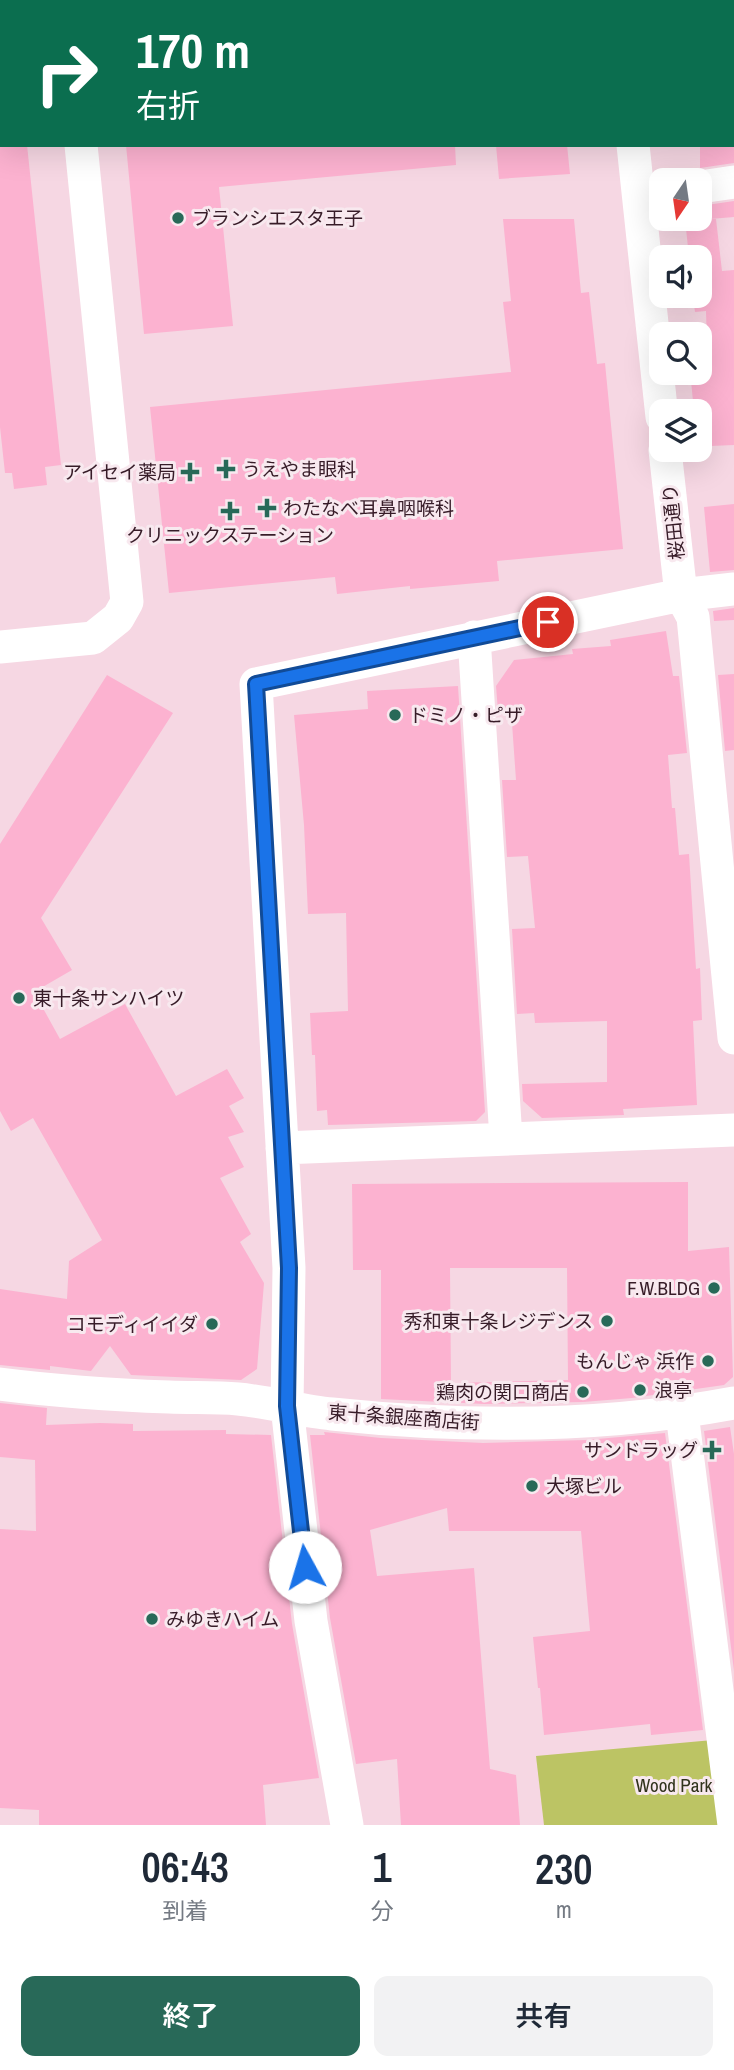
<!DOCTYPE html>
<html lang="ja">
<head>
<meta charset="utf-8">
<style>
	body { margin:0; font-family:"Archivo Narrow","Noto Sans JP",sans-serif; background:#f2f2f3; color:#1f2937; height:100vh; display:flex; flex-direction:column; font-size:26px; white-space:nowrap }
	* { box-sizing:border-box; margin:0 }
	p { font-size:23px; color:#747a83 }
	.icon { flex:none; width:38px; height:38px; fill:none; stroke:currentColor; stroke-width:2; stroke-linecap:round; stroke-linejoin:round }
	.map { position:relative; height:1825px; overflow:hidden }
	.details { display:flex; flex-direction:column; background:#fff; flex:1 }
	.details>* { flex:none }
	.banner { position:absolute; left:0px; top:0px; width:735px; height:147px; box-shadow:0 7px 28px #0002; background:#0b6e4f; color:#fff; overflow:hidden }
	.needle { width:46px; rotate:193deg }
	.tools { position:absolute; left:649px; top:168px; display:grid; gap:14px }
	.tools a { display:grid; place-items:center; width:63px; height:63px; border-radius:14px; background:#fff; box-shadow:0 7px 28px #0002; font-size:35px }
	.pin { position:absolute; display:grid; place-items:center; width:60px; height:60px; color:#fff; margin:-30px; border:4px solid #fff; border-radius:50%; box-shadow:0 2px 7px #0007 }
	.me { position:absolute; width:77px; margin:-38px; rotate:354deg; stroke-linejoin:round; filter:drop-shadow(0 0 5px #0008) }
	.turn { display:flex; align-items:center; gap:24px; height:147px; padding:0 21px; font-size:32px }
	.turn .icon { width:91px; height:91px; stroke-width:2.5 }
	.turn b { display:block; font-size:49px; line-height:60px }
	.eta { display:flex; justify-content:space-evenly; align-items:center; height:119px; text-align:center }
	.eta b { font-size:42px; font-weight:600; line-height:49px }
	.action { display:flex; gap:14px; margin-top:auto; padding:14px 21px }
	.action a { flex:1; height:80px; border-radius:14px; background:#286958; color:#fff; font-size:28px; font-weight:600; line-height:80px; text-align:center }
	.action a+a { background:#f2f2f3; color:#1f2937 }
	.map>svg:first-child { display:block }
	.green { fill:#bcc464 }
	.building { fill:#fcb2d0; fill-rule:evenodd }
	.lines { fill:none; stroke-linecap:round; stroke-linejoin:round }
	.minor { stroke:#fff; stroke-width:33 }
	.route-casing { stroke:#114b97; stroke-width:18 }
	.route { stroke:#1a73e8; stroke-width:12 }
	.poi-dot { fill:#286958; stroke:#f8e9ef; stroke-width:2.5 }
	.labels { text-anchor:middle; stroke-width:6; stroke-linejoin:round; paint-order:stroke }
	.poi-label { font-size:19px; fill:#371c28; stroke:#f8e9ef; text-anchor:start }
	.street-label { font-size:19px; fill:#371c28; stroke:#f8e9ef }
	.park-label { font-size:19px; fill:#31331c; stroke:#f8e9ef }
</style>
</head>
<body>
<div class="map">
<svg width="734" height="1825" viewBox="0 0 734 1825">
	<rect width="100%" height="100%" fill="#f6d7e3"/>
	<path class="green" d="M713,1740l6,85h-175l-8,-69z"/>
	<path class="building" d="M0,145h27l34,320 -16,2 2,18 -33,4 -2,-16h-7l-5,-46z
		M126,145h329l1,20 -237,22 14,139 -89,8z
		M496,145h71l3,29 -71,5z
		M700,145h34v18l-34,5z
		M734,201v16l-24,2h6l6,52 12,-1v175l-24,1 -1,-32 -9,1v-4h-6l-3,-30 17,-1 -2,-69 -11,1 -2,-16h7v-39h-11l-4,-38h15v-13z
		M503,219h71l7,74 8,-1 8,72 8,-1 18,186 -126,12 2,20 -89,8v-3l-73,8 -2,-17 -166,16 -19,-186 361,-35 -8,-70 8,-1z
		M734,504v66l-24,2 -6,-65z
		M734,608v12l-20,1 -1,-10z
		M666,631l7,45h6l8,77 -19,2 4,53h3l4,47 10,-1 7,115 4,-1 2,52 -9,1 4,84 -74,4 1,6 -82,3 -19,-17 -1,-17 85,-2v-61l-72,2 -1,-10 -17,1 -5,-85 23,-1 -7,-72 -21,1 -5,-77h14l-5,-71 -13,2 -2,-25 18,-26 59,-6 -1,-5 39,-3 -1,-6z
		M734,674v76l-9,1 -7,-76z
		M107,675l66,38 -132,205 31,52 -38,22 26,47 65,-35 51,92 51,-27 17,29 -15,8 15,26 -16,5 16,30 -24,11 31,56 -11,8 24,41 -7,86 -16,11 -110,-5 -21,-29 -19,25 -41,-5v4l-50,-5v-76l67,10 2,-38 33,-21 -69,-122 -22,13 -11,-20v-267z
		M458,686l27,426 -9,9 -148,4 -1,-15 -10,1 -2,-56h-3l-2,-42 38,-2 -2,-98 -38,1 -4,-89 -10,-110 74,-6 -1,-18z
		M688,1182v69l41,-4 4,130 -9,8 -92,13 -49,4 -99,2 -103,-5v-129h-28l-1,-86zM450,1268h117l1,112 -117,3z
		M0,1403l47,5 -1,17 54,-2 33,1v7l93,-1v4l45,1 21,189 27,154 -56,7 3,40h-227v-15l-39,-2v-279l36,2 -1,-71 -35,-3z
		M730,1427l4,27v217l-30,-240z
		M324,1432l57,6 102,5 103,-3 79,-7 38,297 -52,5 -1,-11 -106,11 -4,-47h-2l-5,-51 57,-6 -9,-100h-132l-2,-23 -77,22 7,46 97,-8 16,201 26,6 4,50h-119l-4,-66 -41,5 -26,-146 -20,-183h15z"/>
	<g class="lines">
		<path class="minor" d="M67,0v2
			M619,0v2
			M633,145l29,272
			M700,187l34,-5
			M665,450l16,145 12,22 41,421
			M474,637l32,502
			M0,647l93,-9 25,-20 9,-16 -46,-457
			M282,1148l452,-18
			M0,1384c56,7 113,11 169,13 23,1 46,0 69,2 32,3 63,12 94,15 134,14 270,14 402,-11
			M682,1413l52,412
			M347,1825l-36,-204 -24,-215 2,-138 -33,-584 425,-89 53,-6"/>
	</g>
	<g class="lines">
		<g class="route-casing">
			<path id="route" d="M305,1567l-18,-161 2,-138 -33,-584 292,-62"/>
		</g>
		<use href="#route" class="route"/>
	</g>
	<g class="poi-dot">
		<circle cx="178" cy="218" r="7"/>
		<path d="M222.5 458.5h7v7h7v7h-7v7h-7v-7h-7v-7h7z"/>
		<path d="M186.5 461.5h7v7h7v7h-7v7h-7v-7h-7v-7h7z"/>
		<path d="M263.5 497.5h7v7h7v7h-7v7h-7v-7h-7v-7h7z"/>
		<path d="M226.5 500.5h7v7h7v7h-7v7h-7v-7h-7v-7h7z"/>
		<circle cx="395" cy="715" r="7"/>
		<circle cx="19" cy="998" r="7"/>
		<circle cx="714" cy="1288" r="7"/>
		<circle cx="607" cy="1321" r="7"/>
		<circle cx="212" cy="1324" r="7"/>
		<circle cx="708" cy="1361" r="7"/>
		<circle cx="640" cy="1390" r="7"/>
		<circle cx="583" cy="1392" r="7"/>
		<path d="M708.5 1439.5h7v7h7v7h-7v7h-7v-7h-7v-7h7z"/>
		<circle cx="532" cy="1486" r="7"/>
		<circle cx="152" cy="1619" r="7"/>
	</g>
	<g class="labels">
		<g class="poi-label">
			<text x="192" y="225">ブランシエスタ王子</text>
			<text x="242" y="476">うえやま眼科</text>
			<text x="176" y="479" text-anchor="end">アイセイ薬局</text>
			<text x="283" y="515">わたなべ耳鼻咽喉科</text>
			<text x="230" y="542" text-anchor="middle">クリニックステーション</text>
			<text x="409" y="722">ドミノ・ピザ</text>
			<text x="33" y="1005">東十条サンハイツ</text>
			<text x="700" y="1295" text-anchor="end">F.W.BLDG</text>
			<text x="593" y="1328" text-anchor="end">秀和東十条レジデンス</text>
			<text x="198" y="1331" text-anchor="end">コモディイイダ</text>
			<text x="694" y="1368" text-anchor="end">もんじゃ 浜作</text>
			<text x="654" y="1397">浪亭</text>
			<text x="569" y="1399" text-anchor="end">鶏肉の関口商店</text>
			<text x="698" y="1457" text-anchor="end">サンドラッグ</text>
			<text x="546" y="1493">大塚ビル</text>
			<text x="166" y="1626">みゆきハイム</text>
		</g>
		<g class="street-label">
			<text transform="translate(673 522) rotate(-96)" y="7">桜田通り</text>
			<text transform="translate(404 1417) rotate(4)" y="7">東十条銀座商店街</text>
		</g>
		<g class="park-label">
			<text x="674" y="1792">Wood Park</text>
		</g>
	</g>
</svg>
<div class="tools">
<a><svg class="needle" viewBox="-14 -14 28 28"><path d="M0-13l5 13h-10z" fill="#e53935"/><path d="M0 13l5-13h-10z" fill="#747a83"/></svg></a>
<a><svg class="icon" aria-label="sound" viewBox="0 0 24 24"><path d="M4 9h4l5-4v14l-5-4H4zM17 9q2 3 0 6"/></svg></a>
<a><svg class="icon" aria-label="search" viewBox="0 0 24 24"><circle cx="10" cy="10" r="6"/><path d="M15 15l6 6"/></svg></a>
<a><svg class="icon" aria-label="layers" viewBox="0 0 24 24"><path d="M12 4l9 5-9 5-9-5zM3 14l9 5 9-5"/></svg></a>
</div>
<div class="pin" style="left:548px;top:622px;background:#d93025"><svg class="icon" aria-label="arrive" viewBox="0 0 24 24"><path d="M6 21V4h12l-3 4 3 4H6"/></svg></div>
<svg class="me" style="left:305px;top:1567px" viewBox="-20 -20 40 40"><circle r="19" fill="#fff"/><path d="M0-13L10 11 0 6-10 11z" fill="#1a73e8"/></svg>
<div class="banner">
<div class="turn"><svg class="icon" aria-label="right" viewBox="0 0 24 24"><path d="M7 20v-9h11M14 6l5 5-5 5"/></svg><div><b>170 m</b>右折</div></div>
</div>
</div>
<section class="details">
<div class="eta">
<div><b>06:43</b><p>到着</p></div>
<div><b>1</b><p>分</p></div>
<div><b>230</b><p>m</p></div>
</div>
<div class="action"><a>終了</a><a>共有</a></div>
</section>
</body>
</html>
